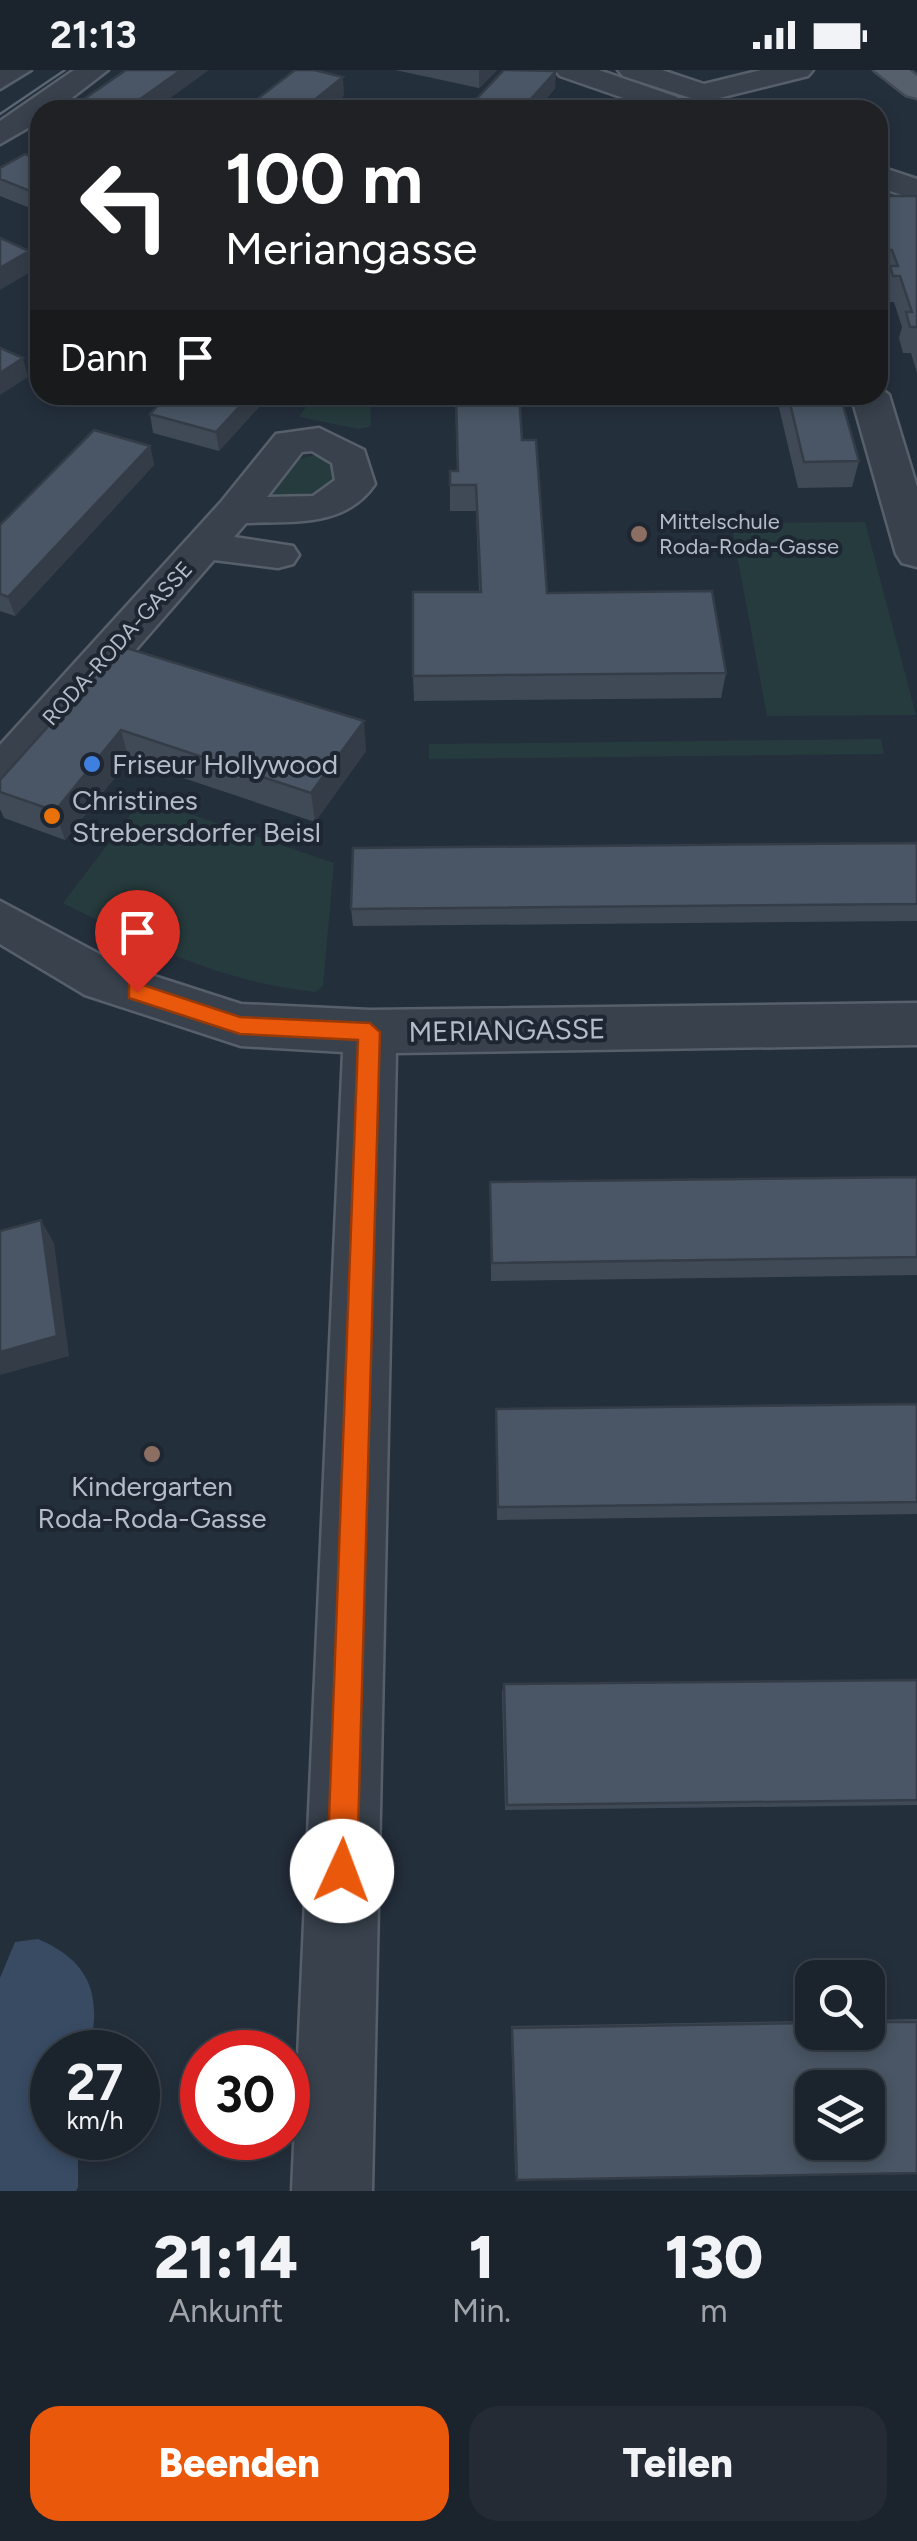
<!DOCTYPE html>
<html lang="de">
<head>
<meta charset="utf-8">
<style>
	body { margin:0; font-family:Figtree,sans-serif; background:#242b35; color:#f1f3f6; height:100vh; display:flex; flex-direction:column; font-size:38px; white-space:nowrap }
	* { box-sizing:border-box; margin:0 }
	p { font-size:32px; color:#a0a4aa }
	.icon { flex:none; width:55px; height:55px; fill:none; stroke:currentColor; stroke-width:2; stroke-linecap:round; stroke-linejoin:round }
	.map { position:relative; height:2121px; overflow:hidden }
	.side { display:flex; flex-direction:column; background:#1b232d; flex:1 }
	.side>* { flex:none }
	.hud { position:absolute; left:30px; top:30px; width:858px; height:305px; border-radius:30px; box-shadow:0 5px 15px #0003,0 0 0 2px #394049; background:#202124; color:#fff; overflow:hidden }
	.fabs { position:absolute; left:795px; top:1890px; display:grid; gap:20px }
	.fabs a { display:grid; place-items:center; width:90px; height:90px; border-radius:20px; background:#1b232d; box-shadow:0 5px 15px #0003,0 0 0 2px #394049; font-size:50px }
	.speed { position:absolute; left:30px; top:1960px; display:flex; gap:20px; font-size:50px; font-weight:700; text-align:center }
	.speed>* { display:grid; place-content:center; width:130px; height:130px; border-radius:50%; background:#1b232d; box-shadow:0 5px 15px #0003,0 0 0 2px #394049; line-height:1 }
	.speed small { font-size:25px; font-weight:400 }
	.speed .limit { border:15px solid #d22; background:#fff; color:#111 }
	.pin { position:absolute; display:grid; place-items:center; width:85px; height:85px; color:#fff; margin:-102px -42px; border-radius:50% 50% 50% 0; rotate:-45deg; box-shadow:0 0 10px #0007 }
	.pin .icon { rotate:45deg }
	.me { position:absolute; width:110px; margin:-55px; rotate:2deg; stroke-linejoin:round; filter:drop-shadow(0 0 8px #0008) }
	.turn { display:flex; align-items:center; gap:35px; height:210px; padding:0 30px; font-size:45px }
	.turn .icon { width:130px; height:130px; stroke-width:2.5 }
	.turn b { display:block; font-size:70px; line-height:85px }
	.then { display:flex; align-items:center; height:95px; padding:0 30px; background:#0003; gap:20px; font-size:38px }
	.eta { display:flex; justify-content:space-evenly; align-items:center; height:170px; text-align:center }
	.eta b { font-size:60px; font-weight:800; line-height:70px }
	.button { display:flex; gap:20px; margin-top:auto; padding:20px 30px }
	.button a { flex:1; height:115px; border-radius:30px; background:#ea580c; color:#fff; font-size:40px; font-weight:800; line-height:115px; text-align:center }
	.button a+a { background:#242b35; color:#f1f3f6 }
	.status { display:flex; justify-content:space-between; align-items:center; height:70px; padding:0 50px; background:#1b232d; direction:ltr }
	.status svg { height:28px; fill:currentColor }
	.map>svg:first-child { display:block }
	.green { fill:#263b3d }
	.water { fill:#384b63 }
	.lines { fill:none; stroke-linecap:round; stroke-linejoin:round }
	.minor-casing { stroke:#565f6a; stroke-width:5 }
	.major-casing { stroke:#414a55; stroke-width:5 }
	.minor { fill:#38414c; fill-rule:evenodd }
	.major { fill:#56606c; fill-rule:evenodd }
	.tram { stroke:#5a6573; stroke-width:2.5 }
	.wall { fill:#404a57 }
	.shaded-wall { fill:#343c47 }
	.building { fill:#4a5665; stroke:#343c47; stroke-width:2.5; fill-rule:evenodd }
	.route { fill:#ea580c; stroke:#983908; stroke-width:2.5 }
	.education-dot { fill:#8d6e63; stroke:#1d2631; stroke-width:4 }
	.shop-dot { fill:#3f7fe0; stroke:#1d2631; stroke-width:4 }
	.food-dot { fill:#e8710a; stroke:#1d2631; stroke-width:4 }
	.labels { text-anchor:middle; stroke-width:8; stroke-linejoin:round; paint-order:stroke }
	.far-poi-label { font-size:22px; fill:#b3bcc8; stroke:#1d2631; text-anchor:start }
	.far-street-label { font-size:22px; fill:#b3bcc8; stroke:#1d2631 }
	.poi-label { font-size:28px; fill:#b3bcc8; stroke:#1d2631; text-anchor:start }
	.street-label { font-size:28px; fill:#b3bcc8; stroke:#1d2631 }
</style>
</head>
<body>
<div class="status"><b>21:13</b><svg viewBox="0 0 49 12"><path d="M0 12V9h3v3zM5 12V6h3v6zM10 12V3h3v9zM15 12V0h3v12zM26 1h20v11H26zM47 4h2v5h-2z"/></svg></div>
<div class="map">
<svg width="917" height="2121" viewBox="0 0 917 2121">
	<rect width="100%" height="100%" fill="#242f3c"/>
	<path class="green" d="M314,325h56l1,31 -12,3 -60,-12z
		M319,384c47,41 -20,45 -48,44l-4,-6 28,-32z
		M865,452l51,193 -149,1 -36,-193z
		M881,669l3,15 -455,5v-15z
		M143,728l191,65 -11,123 -8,6c-92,-10 -170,-47 -252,-89z"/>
	<path class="water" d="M38,1869c54,23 64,58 51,113h-37v86h26v49l-2,4h-76v-213l15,-36z"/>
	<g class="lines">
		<g class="minor-casing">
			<path id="minor" d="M0,0h31l-31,19z
				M74,0h34l-52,40h-16v11l-40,23v-23z
				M555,0h44l78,27 4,6 -4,6h-22l-95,-33z
				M618,0h44l42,14 57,-14h52l-5,6 -105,26 -80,-26z
				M878,96l39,13v21l-39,-13z
				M878,316l11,9 28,92v80l-15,-4 -6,-9 -45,-159h27z
				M319,358l45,22 11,34c-30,44 -82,37 -129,39l-12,14 59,9 6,9 -6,9 -15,4 -64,-8 -198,227 -16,5v-47l221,-243 55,-68zM312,381l20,12 3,17 -22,16 -46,1 35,-45z
				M0,831l120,64 121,39 129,6 547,-7v42l-521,8 -24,1138h-80l51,-1139 -102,-6 -156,-51 -85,-51z"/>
		</g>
		<g class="major-casing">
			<path id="major" d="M874,0h35l8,6v22l-11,-3z"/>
		</g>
		<use href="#minor" class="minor"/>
		<use href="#major" class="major"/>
		<path class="tram" d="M0,44l65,-44"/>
	</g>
	<path class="wall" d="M395,0h102l-18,18z
		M40,89v53l-40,-16v-28z
		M878,126h39v177l-6,-20h-8l-4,-15 3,-11 -8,-25h-7l-3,-10 3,-12 -2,-4h-7z
		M270,325l-51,56 -66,-18 -3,-19z
		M455,325h64l3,45 25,153 179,80 -5,25 -307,3 -1,-25 66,-84 -3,-81h-26v-40h7z
		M776,325h64l19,66 -7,26 -54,1z
		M150,376l4,19 -139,151 -15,-5v-86z
		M120,576l246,105 -51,71 -186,-62 -64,80 -61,-22 -4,-9v-29z
		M917,773v78l-564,5 -2,-17z
		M917,1107v98l-426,6 -1,-99z
		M917,1334v110l-420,6 -1,-111z
		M917,1610v125l-412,5 -3,-118 2,-8z
		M917,1949v154l-400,7 -2,-8 -4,-146 301,-5v11h56v-12z"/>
	<path class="shaded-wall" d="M181,0h28l-55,40h-29z
		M479,0h18l-18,18z
		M556,1l-1,18 -18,21h-16z
		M343,7l1,19 -17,14h-25z
		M29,181l5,19 -34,20v-22z
		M23,288l5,19 -28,18v-22z
		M250,325h20l-51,56 -3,-19z
		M150,376l4,19 -139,151 -7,-19z
		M364,651l2,30 -51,71 -4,-29z
		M121,660l8,30 -64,80 -10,-29z
		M41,1150l13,23 15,113 -69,19v-23z"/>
	<path class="building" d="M126,0h55l-56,40h-57z
		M295,0h19l29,7 -41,33h-59z
		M504,0l52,1 -35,39h-55z
		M25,84l15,5v36l-40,-16v-11z
		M878,126h39v131h-7l-4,-15h6l-12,-36h-7l-3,-10h8l-6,-16h-7l-5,-14h6l-8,-26z
		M0,168l29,13 -29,17z
		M0,278l23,10 -23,15z
		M168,325h82l-34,37 -66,-18z
		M456,325h63l3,45h14l11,153 165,-2 14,82 -313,3v-84h68l-5,-107h-26v-14h8z
		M788,325h52l19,66 -55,1z
		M94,360l56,16 -142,151 -8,-3v-69z
		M120,576l244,75 -53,72 -190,-63 -66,81 -55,-19v-12z
		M917,773v61l-566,5 2,-61z
		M917,1107v80l-425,6 -2,-81z
		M41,1150l16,116 -57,16v-121z
		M917,1334v98l-419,5 -2,-98z
		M917,1610v120l-410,5 -3,-121z
		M868,1952h49v151l-400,7 -5,-152 300,-5v9h56zM812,2018h56v54h-56z"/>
	<path class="route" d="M137,913l103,34 130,6 10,9 -23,839 -4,11 -11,4 -10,-4 -5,-11 31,-831 -118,-6 -111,-36v-13z"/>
	<g class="education-dot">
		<circle cx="639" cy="464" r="10"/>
		<circle cx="152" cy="1384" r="10"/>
	</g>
	<circle class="shop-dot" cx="92" cy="694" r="10"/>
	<circle class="food-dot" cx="52" cy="746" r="10"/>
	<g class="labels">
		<g class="far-poi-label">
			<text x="659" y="459">Mittelschule<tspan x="659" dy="25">Roda-Roda-Gasse</tspan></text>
		</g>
		<g class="far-street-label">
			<text transform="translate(117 573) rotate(-48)" y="8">RODA-RODA-GASSE</text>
		</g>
		<g class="poi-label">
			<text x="112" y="704">Friseur Hollywood</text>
			<text x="72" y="740">Christines<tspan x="72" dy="32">Strebersdorfer Beisl</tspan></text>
			<text x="152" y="1426" text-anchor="middle">Kindergarten<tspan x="152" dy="32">Roda-Roda-Gasse</tspan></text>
		</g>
		<g class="street-label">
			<text transform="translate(507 960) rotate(-1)" y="10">MERIANGASSE</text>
		</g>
	</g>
</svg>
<div class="fabs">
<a><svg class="icon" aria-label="search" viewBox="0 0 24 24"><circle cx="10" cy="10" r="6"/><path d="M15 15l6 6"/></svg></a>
<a><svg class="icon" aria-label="layers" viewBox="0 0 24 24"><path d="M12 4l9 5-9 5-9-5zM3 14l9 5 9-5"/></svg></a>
</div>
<div class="speed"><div>27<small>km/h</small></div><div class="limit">30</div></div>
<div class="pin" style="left:137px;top:922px;background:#d93025"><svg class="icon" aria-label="arrive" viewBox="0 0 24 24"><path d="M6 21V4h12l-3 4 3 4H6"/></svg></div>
<svg class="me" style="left:342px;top:1801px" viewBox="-20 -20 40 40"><circle r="19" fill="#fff"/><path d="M0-13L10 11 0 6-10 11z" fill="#ea580c"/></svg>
<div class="hud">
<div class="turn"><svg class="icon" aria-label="left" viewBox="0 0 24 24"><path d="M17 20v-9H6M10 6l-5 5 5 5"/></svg><div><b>100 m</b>Meriangasse</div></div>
<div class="then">Dann<svg class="icon" aria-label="arrive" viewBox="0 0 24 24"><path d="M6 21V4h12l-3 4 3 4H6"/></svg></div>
</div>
</div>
<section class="side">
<div class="eta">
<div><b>21:14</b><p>Ankunft</p></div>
<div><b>1</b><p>Min.</p></div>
<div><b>130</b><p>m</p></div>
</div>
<div class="button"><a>Beenden</a><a>Teilen</a></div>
</section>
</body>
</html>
